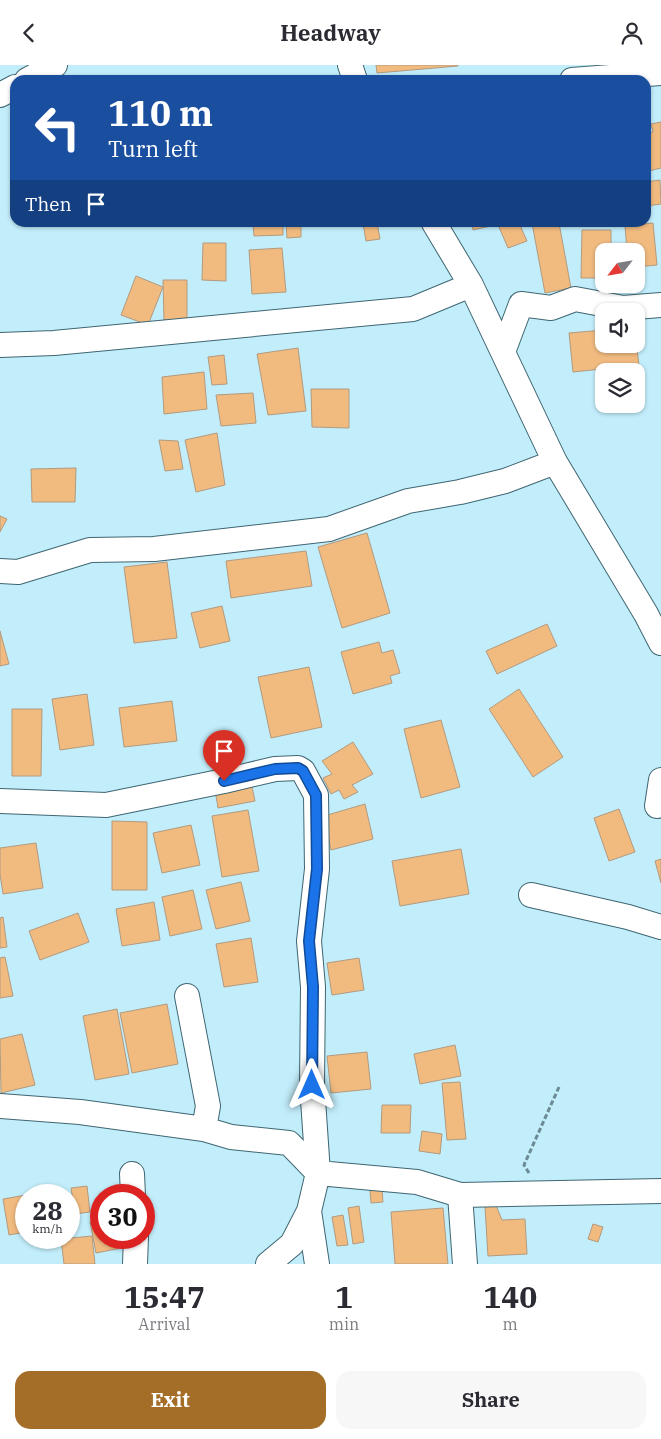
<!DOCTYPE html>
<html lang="en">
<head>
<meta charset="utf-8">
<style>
	body { margin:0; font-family:"IBM Plex Serif",serif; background:#f7f7f7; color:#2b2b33; height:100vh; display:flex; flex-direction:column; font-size:19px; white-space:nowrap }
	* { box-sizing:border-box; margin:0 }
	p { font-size:16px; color:#7c7c81 }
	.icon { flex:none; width:28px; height:28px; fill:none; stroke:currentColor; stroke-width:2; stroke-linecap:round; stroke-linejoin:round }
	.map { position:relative; height:1199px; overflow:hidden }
	.side { display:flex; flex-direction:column; background:#fff; flex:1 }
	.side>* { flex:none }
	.banner { position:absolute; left:10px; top:10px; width:641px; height:152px; border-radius:15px; box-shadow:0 1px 4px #0004; background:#1a4fa0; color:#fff; overflow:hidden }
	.needle { width:32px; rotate:239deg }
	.buttons { position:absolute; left:595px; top:178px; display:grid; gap:10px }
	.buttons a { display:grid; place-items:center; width:50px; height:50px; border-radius:10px; background:#fff; box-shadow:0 1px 4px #0004; font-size:25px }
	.speed { position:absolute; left:15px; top:1119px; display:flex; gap:10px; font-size:25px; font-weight:700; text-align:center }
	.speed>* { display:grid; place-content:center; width:65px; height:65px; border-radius:50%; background:#fff; box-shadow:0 1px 4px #0004; line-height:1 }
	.speed small { font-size:12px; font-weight:400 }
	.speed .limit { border:8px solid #d22; background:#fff; color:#111 }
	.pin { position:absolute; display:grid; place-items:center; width:42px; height:42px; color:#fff; margin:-51px -21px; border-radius:50% 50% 50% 0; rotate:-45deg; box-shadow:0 0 5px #0007 }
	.pin .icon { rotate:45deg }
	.me { position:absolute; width:55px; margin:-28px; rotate:0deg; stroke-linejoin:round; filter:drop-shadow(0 0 4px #0008) }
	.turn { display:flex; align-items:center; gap:18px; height:105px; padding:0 15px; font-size:22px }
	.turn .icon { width:65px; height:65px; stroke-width:2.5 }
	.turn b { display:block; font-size:35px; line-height:42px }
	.then { display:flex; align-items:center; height:48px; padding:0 15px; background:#0003; gap:10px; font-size:19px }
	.eta { display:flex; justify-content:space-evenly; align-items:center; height:85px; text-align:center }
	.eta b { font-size:30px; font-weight:700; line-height:35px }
	.button { display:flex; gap:10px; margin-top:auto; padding:10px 15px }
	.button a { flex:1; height:58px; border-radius:15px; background:#a46e29; color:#fff; font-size:20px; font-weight:700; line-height:58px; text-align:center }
	.button a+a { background:#f7f7f7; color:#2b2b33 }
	header { display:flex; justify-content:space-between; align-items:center; height:65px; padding:0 15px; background:#fff; font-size:22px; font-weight:700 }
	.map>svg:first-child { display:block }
	.building { fill:#f1bb80; stroke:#b29a7f }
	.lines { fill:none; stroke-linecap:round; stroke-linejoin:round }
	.street-casing { stroke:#3f6672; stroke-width:26 }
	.path { stroke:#6c8a93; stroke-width:3; stroke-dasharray:5 2.5; stroke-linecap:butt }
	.street { stroke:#fff; stroke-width:24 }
	.route-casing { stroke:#114b97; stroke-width:12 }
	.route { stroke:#1a73e8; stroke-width:9 }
</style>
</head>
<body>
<header><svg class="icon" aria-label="back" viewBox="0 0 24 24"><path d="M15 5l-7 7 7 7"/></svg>Headway<svg class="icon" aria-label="person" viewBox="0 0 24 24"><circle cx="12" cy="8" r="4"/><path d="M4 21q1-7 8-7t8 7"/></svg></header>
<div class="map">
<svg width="661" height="1199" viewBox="0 0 661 1199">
	<rect width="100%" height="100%" fill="#c2edfa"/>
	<path class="building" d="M376,0h82v1l-81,7z
		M661,57v46l-12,3 -3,-12v-25l7,-2 -2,-8z
		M660,115l1,24 -15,2v-24z
		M253,158h30v12l-29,1z
		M286,158h15v14l-14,1z
		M363,158h14l3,16 -14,2z
		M472,158h32l-31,7z
		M512,158h7l8,18 -19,7 -9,-21z
		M532,158h27l12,65 -26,5z
		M653,158l4,42 -21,2v-16h-9l-2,-25z
		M582,165h29v21h-7v27h-23z
		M203,178h23v38l-24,-1z
		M282,183l4,44 -34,2 -3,-44z
		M136,211l27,11 -15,38 -27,-10z
		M163,215h24v40h-23z
		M604,265v14h32v-2l3,23 -66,7 -4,-39z
		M298,283l8,63 -38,4 -11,-61z
		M224,290l3,29 -15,1 -4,-28z
		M204,307l3,37 -43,5 -2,-37z
		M311,324h38v39l-37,-1z
		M253,328l3,30 -35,3 -5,-31z
		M217,368l8,52 -29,7 -11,-52z
		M159,375l19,1 5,28 -18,2z
		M76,403l-1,34h-43l-1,-33z
		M0,451l7,3 -7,13z
		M367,468l23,80 -48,15 -24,-81z
		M306,486l6,35 -81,12 -5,-37z
		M167,497l10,76 -43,5 -10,-76z
		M222,541l8,35 -30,7 -9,-35z
		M547,559l10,22 -60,28 -11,-23z
		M0,566l9,33 -9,2z
		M379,577l3,11 11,-3 7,23 -10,3 2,7 -39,11 -12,-42z
		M309,602l13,60 -51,11 -13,-61z
		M519,624l44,68 -30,20 -44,-68z
		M87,629l7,51 -34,5 -8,-51z
		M172,636l5,40 -53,6 -5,-39z
		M12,644h30l-1,67h-29z
		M441,655l19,67 -39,11 -17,-69z
		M353,677l20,32 -21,11 6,7 -14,7 -5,-9 -8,4 -8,-16 9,-4 -10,-13z
		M251,717l4,19 -37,7 -3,-18z
		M365,739l8,35 -42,11 -7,-34z
		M619,744l16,43 -26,9 -15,-43z
		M248,745l11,61 -37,6 -10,-61z
		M112,756l35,1v68h-35z
		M191,760l9,40 -38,8 -9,-40z
		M36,778l7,45 -40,6 -3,-20v-26z
		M461,784l8,45 -69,12 -8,-45z
		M661,794v24l-6,-22z
		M241,817l9,39 -34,8 -10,-39z
		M193,825l9,39 -32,7 -8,-39z
		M154,837l6,38 -38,6 -6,-37z
		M78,848l11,29 -49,18 -11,-29z
		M3,852l4,30 -7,1v-30z
		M251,873l7,44 -34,5 -8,-43z
		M5,892l8,39 -13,2v-40z
		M359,893l5,32 -32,5 -5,-32z
		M167,939l11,60 -46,9 -12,-60z
		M117,944l12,65 -34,6 -12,-64z
		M22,969l13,51 -34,8 -1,-54z
		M455,980l6,31 -41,8 -6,-30z
		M367,987l4,37 -40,4 -4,-37z
		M460,1017l6,57 -19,1 -5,-57z
		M382,1040h29l-1,28h-29z
		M422,1066l20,3 -2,20 -21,-3z
		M87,1121l3,26 -15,2 -4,-26z
		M382,1124l1,13 -12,1 -1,-12z
		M26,1130v37l-17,3 -6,-36z
		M495,1138l7,17 23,-1 2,35 -39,2 -3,-49z
		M359,1141l5,36 -11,2 -5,-36z
		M443,1143l5,56h-53l-4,-52z
		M343,1150l5,30 -11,1 -5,-29z
		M101,1154v18h30l1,9 -36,7 -6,-31z
		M593,1159l10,3 -5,15 -10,-3z
		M92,1171l3,28h-31l-3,-25z"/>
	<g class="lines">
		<g class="street-casing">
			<path id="street" d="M350,0l5,15
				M27,15l28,-15
				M572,15l89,-7
				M0,30l15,-8
				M434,158l37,62 84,177 91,152 15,29
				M0,280l54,-2 359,-34 58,-24
				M503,287l18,-48 30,4 24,-9 48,9 38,-3
				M0,506l18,1 72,-22 64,-1 175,-20 79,-28 52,-9 45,-11 50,-19
				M0,736l106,4 118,-24 51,-12 23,-1 5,3 13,24 1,74 -8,72 4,46 -1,98 6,88 -9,38 8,53
				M657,741l4,-26
				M531,830l97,22 33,10
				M187,931l21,110 -4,23
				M0,1041l80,6 124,17 27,8 58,6 29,30 99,9 43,13 201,-4
				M132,1109l1,21
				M460,1130l5,69
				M135,1199l1,-27
				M268,1199l24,-20 17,-33"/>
		</g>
		<path class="path" d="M529,1108l-5,-8 35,-78"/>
		<use href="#street" class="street"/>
	</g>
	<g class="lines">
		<g class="route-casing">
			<path id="route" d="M224,716l51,-12 23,-1 5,3 13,24 1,74 -8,72 4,46 -1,98"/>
		</g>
		<use href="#route" class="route"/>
	</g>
</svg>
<div class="buttons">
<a><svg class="needle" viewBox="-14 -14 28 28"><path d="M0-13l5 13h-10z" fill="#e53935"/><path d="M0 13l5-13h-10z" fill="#7c7c81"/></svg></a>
<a><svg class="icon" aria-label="sound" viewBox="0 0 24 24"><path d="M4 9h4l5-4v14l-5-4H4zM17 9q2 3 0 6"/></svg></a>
<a><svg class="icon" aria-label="layers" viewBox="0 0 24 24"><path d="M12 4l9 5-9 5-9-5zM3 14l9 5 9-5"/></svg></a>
</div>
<div class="speed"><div>28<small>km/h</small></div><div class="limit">30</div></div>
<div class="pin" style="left:224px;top:716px;background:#d93025"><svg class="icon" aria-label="arrive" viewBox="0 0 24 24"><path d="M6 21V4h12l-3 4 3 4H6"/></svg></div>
<svg class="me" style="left:312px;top:1020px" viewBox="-20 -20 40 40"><path d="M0-17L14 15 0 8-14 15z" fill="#1a73e8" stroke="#fff" stroke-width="4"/></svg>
<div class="banner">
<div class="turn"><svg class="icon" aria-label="left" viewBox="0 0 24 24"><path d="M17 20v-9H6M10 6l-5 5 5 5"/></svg><div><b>110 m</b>Turn left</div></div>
<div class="then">Then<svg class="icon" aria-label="arrive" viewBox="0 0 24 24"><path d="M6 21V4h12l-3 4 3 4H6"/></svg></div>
</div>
</div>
<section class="side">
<div class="eta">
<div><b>15:47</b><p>Arrival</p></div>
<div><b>1</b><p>min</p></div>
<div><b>140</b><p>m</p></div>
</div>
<div class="button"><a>Exit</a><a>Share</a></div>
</section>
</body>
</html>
